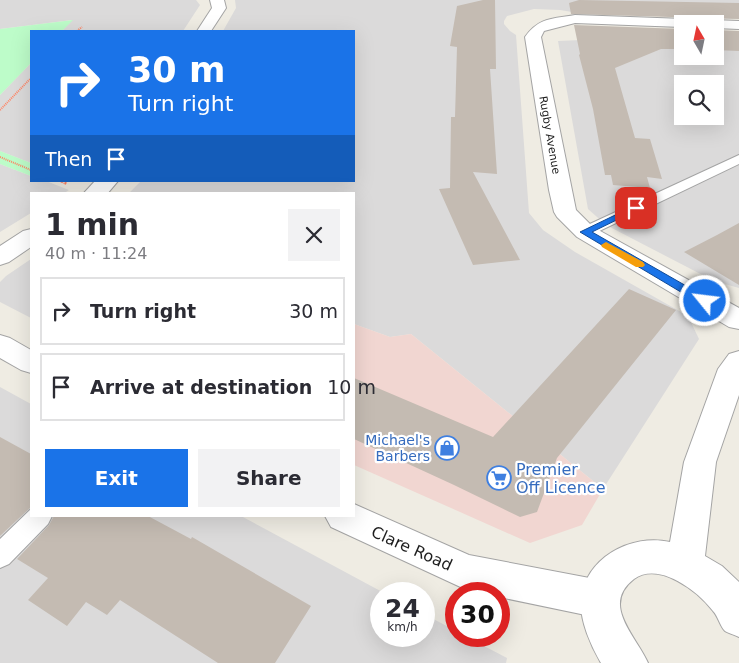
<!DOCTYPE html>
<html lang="en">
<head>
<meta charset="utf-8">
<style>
	body { margin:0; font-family:"DejaVu Sans",sans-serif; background:#f2f2f3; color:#2b2b33; height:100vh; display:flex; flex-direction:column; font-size:19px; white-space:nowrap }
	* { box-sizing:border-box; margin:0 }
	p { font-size:16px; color:#7c7c81 }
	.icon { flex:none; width:28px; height:28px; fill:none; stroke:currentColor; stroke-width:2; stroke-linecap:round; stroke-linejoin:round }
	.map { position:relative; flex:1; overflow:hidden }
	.sheet { position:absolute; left:30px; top:192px; width:325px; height:325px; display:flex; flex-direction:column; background:#fff; border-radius:0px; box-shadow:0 5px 20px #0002 }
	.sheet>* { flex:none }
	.banner { position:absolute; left:30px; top:30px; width:325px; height:152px; border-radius:0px; box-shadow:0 5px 20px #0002; background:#1a73e8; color:#fff; overflow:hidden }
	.needle { width:32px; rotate:351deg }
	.tools { position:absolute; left:674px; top:15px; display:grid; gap:10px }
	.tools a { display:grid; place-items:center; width:50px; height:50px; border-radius:0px; background:#fff; box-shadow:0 5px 20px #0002; font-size:25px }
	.speed { position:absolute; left:370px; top:582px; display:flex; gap:10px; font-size:25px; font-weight:700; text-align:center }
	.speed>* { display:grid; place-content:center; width:65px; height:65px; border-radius:50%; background:#fff; box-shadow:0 5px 20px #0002; line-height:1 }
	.speed small { font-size:12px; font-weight:400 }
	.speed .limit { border:8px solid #d22; background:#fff; color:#111 }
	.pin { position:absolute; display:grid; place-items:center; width:42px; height:42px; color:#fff; margin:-21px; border-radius:10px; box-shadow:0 2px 8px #0006 }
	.me { position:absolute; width:55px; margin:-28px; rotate:299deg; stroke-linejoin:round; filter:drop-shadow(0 0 4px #0008) }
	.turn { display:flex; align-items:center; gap:18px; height:105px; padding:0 15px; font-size:22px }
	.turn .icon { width:65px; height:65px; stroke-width:2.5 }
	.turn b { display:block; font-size:35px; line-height:42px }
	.then { display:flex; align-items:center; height:48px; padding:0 15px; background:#0003; gap:10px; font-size:19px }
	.round { display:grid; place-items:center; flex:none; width:52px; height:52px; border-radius:0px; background:#f2f2f3 }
	.headline { display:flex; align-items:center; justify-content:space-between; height:85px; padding:0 15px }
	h1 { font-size:30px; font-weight:700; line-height:38px }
	.action { display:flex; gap:10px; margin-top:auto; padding:10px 15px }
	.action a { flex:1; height:58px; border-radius:0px; background:#1a73e8; color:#fff; font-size:20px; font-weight:700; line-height:58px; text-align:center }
	.action a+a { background:#f2f2f3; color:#2b2b33 }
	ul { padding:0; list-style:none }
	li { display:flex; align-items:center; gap:15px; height:68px; margin:0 10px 8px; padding:0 5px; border:2px solid #e1e1e2; border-radius:0px }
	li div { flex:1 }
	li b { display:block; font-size:19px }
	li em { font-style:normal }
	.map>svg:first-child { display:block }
	.residential { fill:#dbdada; fill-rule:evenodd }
	.commercial { fill:#f1d6d1 }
	.park { fill:#bdfcc9 }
	.building { fill:#c4bbb2 }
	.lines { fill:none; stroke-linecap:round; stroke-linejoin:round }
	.service-casing { stroke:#a4a4a4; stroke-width:2 }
	.minor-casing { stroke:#a4a4a4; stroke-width:2 }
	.tertiary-casing { stroke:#a4a4a4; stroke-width:2 }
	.path-far1 { stroke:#ff8464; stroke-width:2; stroke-dasharray:1 1; stroke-linecap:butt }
	.path { stroke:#ff8464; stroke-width:2.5; stroke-dasharray:2 2; stroke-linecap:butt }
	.service { fill:#fff; fill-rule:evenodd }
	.minor { fill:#fff; fill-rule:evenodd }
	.tertiary { fill:#fff; fill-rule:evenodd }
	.route { fill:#1a73e8; stroke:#114b97 }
	.slow { fill:#f59e0b }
	.labels { text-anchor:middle; stroke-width:4.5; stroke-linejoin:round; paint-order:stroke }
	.far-street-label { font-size:11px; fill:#1d1d1d; stroke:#fff }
	.shop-label { font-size:14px; fill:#366cbe; stroke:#fff; text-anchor:end }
	.near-shop-label { font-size:16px; fill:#366cbe; stroke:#fff; text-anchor:start }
	.near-street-label { font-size:16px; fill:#1d1d1d; stroke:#fff }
</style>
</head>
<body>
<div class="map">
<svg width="739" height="663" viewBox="0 0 739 663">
	<rect width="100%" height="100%" fill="#efece3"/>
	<path class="residential" d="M0,0h196l4,5 -17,26h-121l10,-11 -72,9z
		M235,0h504v19l-161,-6 -18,-3 -26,-1 -27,7 -3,5v3l6,7 6,4 13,178 14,17 32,22 113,64 11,23 -96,150 -192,-155 -21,3 -36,-13v-130h-226l13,-13h213v-150h-131l13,-23z
		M593,28l89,3v25h33v-24l24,1v255l-25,-7 -108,-56 -18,-16 -30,-168 23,-1zM682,84h33v32h-33z
		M31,63v100l-31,-12v-56z
		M0,164l31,12v5h15l23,9 -6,4h-32v19l-31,19z
		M31,259v59l-31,-16v-20l6,-6z
		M0,387l31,17v112h210l145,78h-5v42h43v-22l32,17v5h9l42,22 -1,5h-506z"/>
	<path class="commercial" d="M354,324l36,13 21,-3 192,155 -21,36 -52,18 -176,-78z"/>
	<path class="park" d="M73,20l-11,11h-31v32l-31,32v-66z
		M0,151l31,12v13l-31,-12z"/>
	<path class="building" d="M483,0h12l1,69h-6l7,105 -24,-2 47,88 -47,5 -34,-76 11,-1 1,-71h4l2,-70 -7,-1 7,-40z
		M579,0l160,3v16l-168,-5 -2,-11z
		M574,25l108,4v20h-21l-46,19 20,70 15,1 12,40 -15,-2 3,11 -37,-3 -2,-10h-6l-12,-66 -14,-54 1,-1z
		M715,30l24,1v20l-24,-1z
		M739,223v62l-55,-33 33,-17z
		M629,289l47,21 -119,148 -20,54 -17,5 -66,-32 -100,-46v-61l139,59z
		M0,437l31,17v53l-31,29z
		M54,516h94l43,23 1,-2 119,69 -36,57h-57l-98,-63 -13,15 -21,-13 -19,24 -39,-26 20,-22 -31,-19 32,-34z"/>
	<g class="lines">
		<g class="service-casing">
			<path id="service" d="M739,155v9l-148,71h-12l-2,-3 2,-3z
				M31,509v7h21l-4,8 -39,40 -9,4v-29z"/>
		</g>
		<g class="minor-casing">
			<path id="minor" d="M210,0h14l2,8 -15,23h-14l15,-23z
				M575,15l164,6v8l-24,-1v-4h-33v3l-107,-4 -31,8 -3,6 35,173 17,17 146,81v21l-10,-2 -152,-90 -20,-20 -3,-5 -5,-22 -24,-153c14,-20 28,-18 50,-22z
				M95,181h23l-11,13h-24z
				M31,229v18l-22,15 -9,3v-19l23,-15z
				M0,335l10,3 21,12v23l-10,-3 -21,-12z
				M354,504l115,51 131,25 14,6 5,13 -5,13 -14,6 -101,-21v-3h-14l-18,-4 -136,-63 -6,-11h29z"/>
		</g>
		<g class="tertiary-casing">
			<path id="tertiary" d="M739,351v44l-23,67 -11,94 17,10 17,16v55c-4,-2 -11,-4 -14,-6 -5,-5 -7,-15 -12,-20 -15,-20 -54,-50 -79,-32 -34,26 3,58 14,84h-47c-10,-17 -21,-42 -20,-62 3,-43 50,-68 89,-59l14,-80 34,-93 11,-15z"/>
		</g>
		<path class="path-far1" d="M77,31l5,-4
			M0,110l31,-32
			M0,157l31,13
			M60,181l4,2"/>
		<path class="path" d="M61,181l6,3"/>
		<use href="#service" class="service"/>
		<use href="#minor" class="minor"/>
		<use href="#tertiary" class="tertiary"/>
	</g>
	<path class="route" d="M636,205l5,3 -2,1 -47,23 117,67 2,2 -2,3h-8l-121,-72z"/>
	<path class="slow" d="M606,242l37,20 2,3 -2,2h-7l-34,-20 -1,-2z"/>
	<defs>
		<g id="shop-ring" transform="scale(1.25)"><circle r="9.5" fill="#fff" stroke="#3f7fe0" stroke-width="1.5"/><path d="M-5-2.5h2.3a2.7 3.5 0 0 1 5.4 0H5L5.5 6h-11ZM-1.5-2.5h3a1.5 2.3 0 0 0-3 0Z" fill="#3f7fe0"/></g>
		<g id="supermarket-ring" transform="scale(1.25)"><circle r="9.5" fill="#fff" stroke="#3f7fe0" stroke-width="1.5"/><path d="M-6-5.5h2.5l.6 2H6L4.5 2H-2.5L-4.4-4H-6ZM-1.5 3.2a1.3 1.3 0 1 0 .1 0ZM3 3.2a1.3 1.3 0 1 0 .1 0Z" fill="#3f7fe0"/></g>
	</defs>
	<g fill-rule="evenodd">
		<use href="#shop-ring" x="447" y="448"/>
		<use href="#supermarket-ring" x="499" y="478"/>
	</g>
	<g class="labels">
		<g class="far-street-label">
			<text transform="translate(550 135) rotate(80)" y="4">Rugby Avenue</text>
		</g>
		<g class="shop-label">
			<text x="430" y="445">Michael's<tspan x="430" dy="16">Barbers</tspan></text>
		</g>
		<g class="near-shop-label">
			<text x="516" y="475">Premier<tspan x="516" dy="18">Off Licence</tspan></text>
		</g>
		<g class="near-street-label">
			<text transform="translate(412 548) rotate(24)" y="6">Clare Road</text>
		</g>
	</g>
</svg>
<div class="tools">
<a><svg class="needle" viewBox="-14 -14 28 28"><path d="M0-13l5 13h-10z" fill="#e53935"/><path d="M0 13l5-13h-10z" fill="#7c7c81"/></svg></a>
<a><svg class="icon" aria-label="search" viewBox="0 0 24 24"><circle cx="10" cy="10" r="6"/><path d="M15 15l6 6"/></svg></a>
</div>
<div class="speed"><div>24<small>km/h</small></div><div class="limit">30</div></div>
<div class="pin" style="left:636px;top:208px;background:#d93025"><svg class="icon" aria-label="arrive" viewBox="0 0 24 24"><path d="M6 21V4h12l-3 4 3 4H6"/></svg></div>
<svg class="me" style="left:705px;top:301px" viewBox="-20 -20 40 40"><circle r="17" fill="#1a73e8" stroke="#fff" stroke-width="3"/><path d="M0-11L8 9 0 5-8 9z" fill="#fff"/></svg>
<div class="banner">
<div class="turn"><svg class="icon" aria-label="right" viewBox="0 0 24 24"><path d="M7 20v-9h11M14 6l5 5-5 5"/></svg><div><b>30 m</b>Turn right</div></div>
<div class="then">Then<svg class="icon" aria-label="arrive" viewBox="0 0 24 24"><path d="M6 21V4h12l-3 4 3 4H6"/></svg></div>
</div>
<section class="sheet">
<div class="headline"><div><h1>1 min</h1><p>40 m · 11:24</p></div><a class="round"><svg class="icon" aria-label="close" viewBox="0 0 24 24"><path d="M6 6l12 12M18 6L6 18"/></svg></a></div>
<ul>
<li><svg class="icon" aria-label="right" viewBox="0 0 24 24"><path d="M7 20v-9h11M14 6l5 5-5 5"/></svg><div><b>Turn right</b></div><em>30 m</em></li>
<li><svg class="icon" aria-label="arrive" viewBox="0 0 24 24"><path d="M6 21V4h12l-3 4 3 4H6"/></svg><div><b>Arrive at destination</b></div><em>10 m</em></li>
</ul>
<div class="action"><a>Exit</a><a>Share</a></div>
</section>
</div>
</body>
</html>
